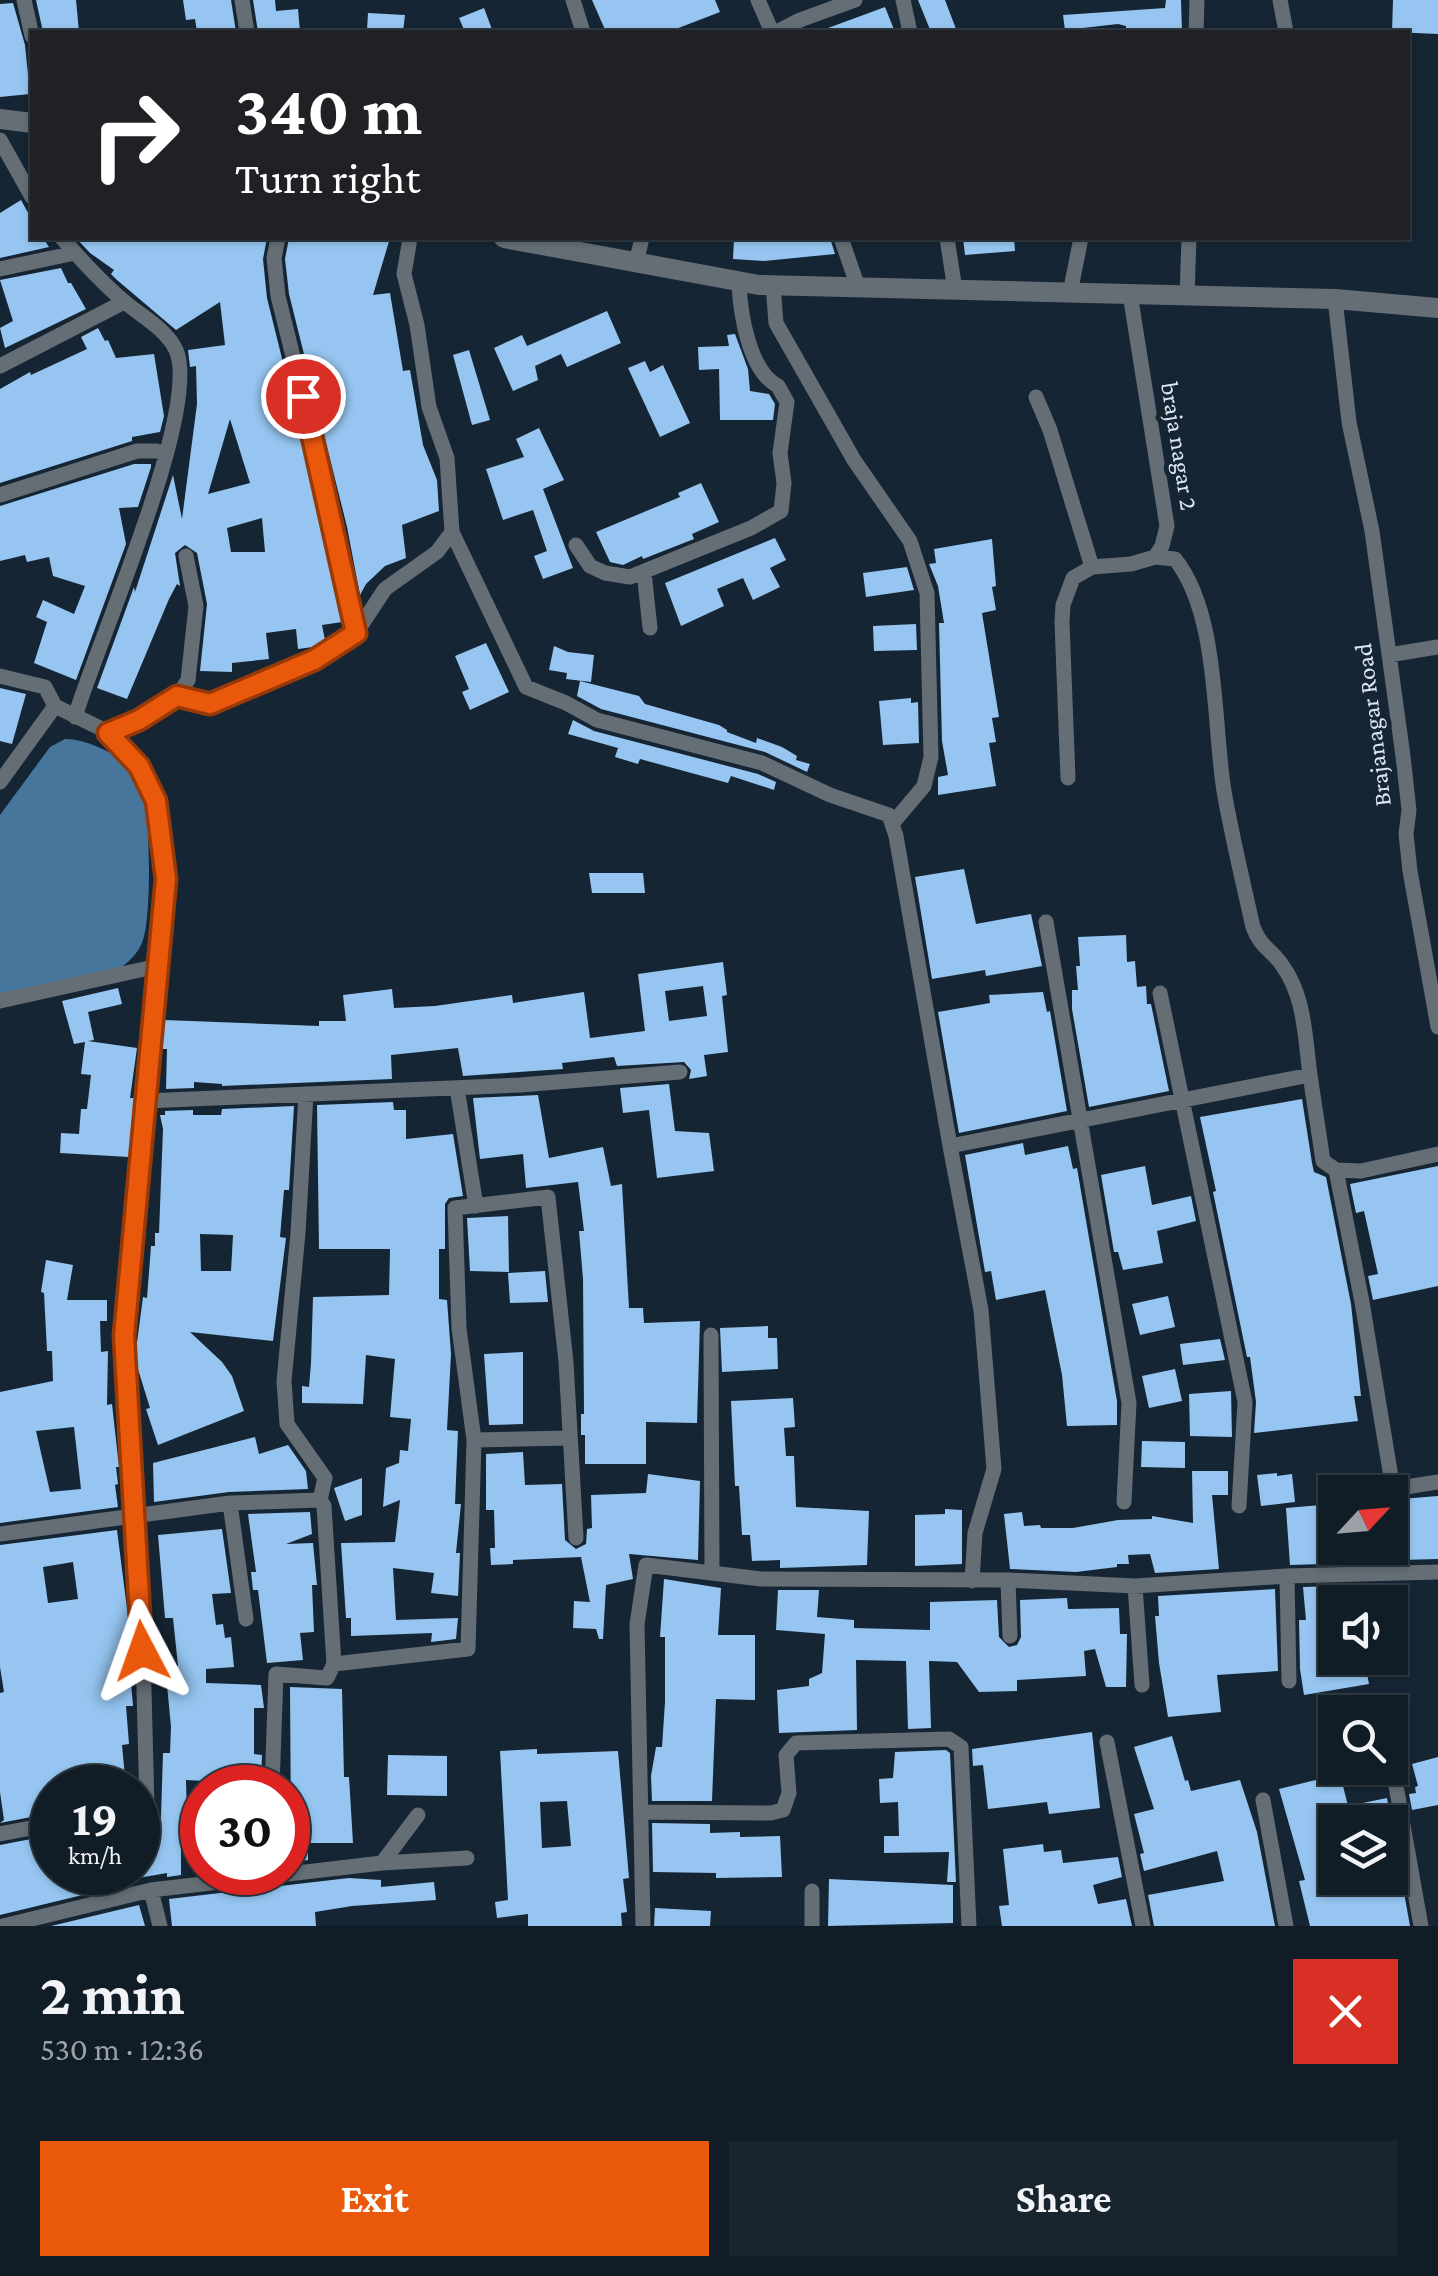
<!DOCTYPE html>
<html lang="en">
<head>
<meta charset="utf-8">
<style>
	body { margin:0; font-family:"Crimson Pro",serif; background:#19252e; color:#f1f3f6; height:100vh; display:flex; flex-direction:column; font-size:38px; white-space:nowrap }
	* { box-sizing:border-box; margin:0 }
	p { font-size:32px; color:#9ca1a7 }
	.icon { flex:none; width:55px; height:55px; fill:none; stroke:currentColor; stroke-width:2; stroke-linecap:round; stroke-linejoin:round }
	.map { position:relative; height:1926px; overflow:hidden }
	.sheet { display:flex; flex-direction:column; background:#101c26; flex:1 }
	.sheet>* { flex:none }
	.top-card { position:absolute; left:30px; top:30px; width:1380px; height:210px; border-radius:0px; box-shadow:0 2px 8px #0004,0 0 0 2px #303a43; background:#202124; color:#fff; overflow:hidden }
	.needle { width:65px; rotate:64deg }
	.tools { position:absolute; left:1318px; top:1475px; display:grid; gap:20px }
	.tools a { display:grid; place-items:center; width:90px; height:90px; border-radius:0px; background:#101c26; box-shadow:0 2px 8px #0004,0 0 0 2px #303a43; font-size:50px }
	.speed { position:absolute; left:30px; top:1765px; display:flex; gap:20px; font-size:50px; font-weight:700; text-align:center }
	.speed>* { display:grid; place-content:center; width:130px; height:130px; border-radius:50%; background:#101c26; box-shadow:0 2px 8px #0004,0 0 0 2px #303a43; line-height:1 }
	.speed small { font-size:25px; font-weight:400 }
	.speed .limit { border:15px solid #d22; background:#fff; color:#111 }
	.pin { position:absolute; display:grid; place-items:center; width:85px; height:85px; color:#fff; margin:-42px; border:5px solid #fff; border-radius:50%; box-shadow:0 2px 10px #0007 }
	.me { position:absolute; width:110px; margin:-55px; rotate:356deg; stroke-linejoin:round; filter:drop-shadow(0 0 8px #0008) }
	.turn { display:flex; align-items:center; gap:35px; height:210px; padding:0 40px; font-size:45px }
	.turn .icon { width:130px; height:130px; stroke-width:2.5 }
	.turn b { display:block; font-size:70px; line-height:85px }
	.round { display:grid; place-items:center; flex:none; width:105px; height:105px; border-radius:0px; background:#19252e }
	.overview { display:flex; align-items:center; justify-content:space-between; height:170px; padding:0 40px }
	h1 { font-size:60px; font-weight:700; line-height:75px }
	.cta { display:flex; gap:20px; margin-top:auto; padding:20px 40px }
	.cta a { flex:1; height:115px; border-radius:0px; background:#ea580c; color:#fff; font-size:40px; font-weight:700; line-height:115px; text-align:center }
	.cta a+a { background:#19252e; color:#f1f3f6 }
	.map>svg:first-child { display:block }
	.water { fill:#47769d }
	.building { fill:#95c5f0; fill-rule:evenodd }
	.lines { fill:none; stroke-linecap:round; stroke-linejoin:round }
	.minor { stroke:#656d75; stroke-width:15 }
	.tertiary { stroke:#656d75; stroke-width:20 }
	.route-casing { stroke:#983908; stroke-width:25 }
	.route { stroke:#ea580c; stroke-width:18 }
	.labels { text-anchor:middle; stroke-width:10; stroke-linejoin:round; paint-order:stroke }
	.street-label { font-size:25px; fill:#dbe6ef; stroke:#152533 }
</style>
</head>
<body>
<div class="map">
<svg width="1438" height="1926" viewBox="0 0 1438 1926">
	<rect width="100%" height="100%" fill="#152533"/>
	<path class="water" d="M65,739c21,-1 63,19 74,38 12,25 13,137 4,163 -5,15 -18,26 -31,33l-112,24v-182l50,-68z"/>
	<path class="building" d="M36,0h40l3,32h-36z
		M183,0h48l5,32h-39l-2,-13 -9,1z
		M253,0h22l1,11 22,-2 2,23h-42z
		M592,0h123l5,12 -52,20h-62z
		M918,0h27l11,29 -25,3z
		M1166,0h15l1,32h-56v-6l-8,-2 -53,6 -2,-15 102,-7z
		M1393,0h45v34l-46,-2z
		M13,3l12,42 5,49 -30,3v-93z
		M885,7l10,25h-74l-1,-1z
		M484,8l9,24h-28l-6,-14z
		M368,13l37,2 -2,17 -36,-2z
		M21,200l11,20v18h11l6,9 -49,11v-45z
		M76,238h191l-4,21 4,39 58,234 17,90 -20,3 3,15 -12,7 -15,2 -2,-20 -30,4 3,26 -37,4v9l-32,-1 7,-67 -10,-51 -12,-8 -10,8 5,33 -3,-2 -8,15 -42,100 -30,-11 37,-101 1,5 38,-117 9,44 15,-115 -1,-38 -6,1 -2,-17 37,-5 -5,-43 -44,28 -59,-50 -6,-6 3,-4 -24,-17zM230,419l20,64 -42,11zM262,518l3,34h-34l-4,-24z
		M289,238h101l-17,57 17,-2 13,78 7,-1 13,75 14,35 2,31 -37,14 4,33 -21,8 -19,18 -6,11 -13,-68 -58,-233 -4,-35z
		M734,238h96l5,16 -71,7 -31,-2z
		M963,238h51l1,13 -50,4z
		M61,268l7,15h3l15,26 -81,39 -5,-20 13,-7 -13,-41z
		M607,311l14,32 -54,24 -6,-13 -26,12 3,14 -25,11 -19,-43 28,-13 5,11z
		M98,328l7,13 3,-1 8,18 38,-4 10,62 -4,16 -28,5v4l-132,42v-94l30,-17 1,3 56,-26 -6,-12z
		M735,334l13,35 2,22 19,3 6,10 -2,16h-53l-1,-51 -20,1 -1,-23 31,-1 -2,-11z
		M469,350l21,70 -18,5 -19,-70z
		M645,361l5,11 13,-7 27,58 -30,14 -32,-69z
		M539,428l25,52 -21,9 30,79 -30,11 -9,-23 13,-5 -14,-41 -30,10 -17,-51 38,-12 -8,-18z
		M134,464h17v3l-13,40 -19,1 7,36 -50,136 -42,-17 13,-41 -11,-5 7,-17 31,14 11,-28 -32,-10 -4,-19 -22,5 -2,-7 -25,6v-55z
		M701,483l18,39 -27,12 2,5 -51,20 -1,-3 -19,9 -13,-3 -14,-30 84,-35 -2,-4z
		M775,538l11,22 -16,8 10,19 -27,13 -10,-22 -26,11 7,17 -43,20 -16,-43z
		M992,539l4,47 -4,1 4,23 -14,3 17,104 -7,1 4,24 -7,1 7,43 -58,9v-18l10,-2 -6,-34 -3,-118h5l-6,-37 -9,-22 7,-1 -2,-14z
		M907,567l7,23 -48,7 -3,-24z
		M916,624l1,26 -43,1 -1,-25z
		M486,643l23,49 -39,18 -8,-18 7,-3 -14,-33z
		M554,646l14,6 26,3 -3,27 -25,-3 1,-6 -18,-3z
		M580,681l59,15 6,8 74,21 8,5v2l29,11 1,-5 25,9 15,9 -1,4 14,4 -3,8 -42,-20 -164,-43 -24,-13z
		M0,688l26,6 -14,50 -12,-3z
		M911,698v5l7,-1 1,41 -36,2 -4,-44z
		M573,720l21,11 164,43 18,8 -2,8 -43,-14 -3,7 -88,-24 -2,5 -23,-7 3,-9 -50,-14z
		M964,869l12,55 55,-10 11,52 -56,10 -1,-6 -53,9 -17,-102z
		M589,873h54l2,20h-53z
		M1126,935l1,27 8,-1 2,26 9,-1 1,18h4l18,87 -80,16 -17,-98v-19h6l-2,-24h4l-2,-29z
		M723,962l4,33 -5,1 6,56 -24,3 3,21 -18,3 2,-9 -7,-8 -67,4 -3,-9 -52,6 1,6 -100,7 -5,-28 -67,7 1,24 -170,7v-2l-28,-2v6l-28,1 1,-40h-5l2,-29 155,6v-5h27l-3,-26 49,-6 2,19 41,-2 77,-11 1,8 71,-11 6,46 55,-7 -7,-57zM703,986l4,30 -38,5 -4,-30z
		M118,988l4,16 -34,8 6,28 -6,1 49,7 -7,50h4l-5,59 -69,-4 1,-20 18,1 2,-25h6l4,-34 -10,-1 4,-32 -11,2 -12,-43z
		M1043,992l4,20 3,-1 17,100 -108,22 -21,-121 52,-9 -1,-8z
		M669,1084l6,47 34,2 5,38 -57,7 -8,-68 -26,3 -3,-25z
		M538,1095l11,63 54,-11 8,39 11,-2 7,124h14l1,15 56,-2 -3,102 -51,-1v42h-61v-29h-4v-21h3l-1,-135 -4,-48h5l-6,-49 -52,6 -3,-34 -43,5 -7,-61z
		M1302,1099l10,64 2,9 12,5 25,127 10,92h-7l4,25 -104,12 2,-31 -6,-45h-3l-34,-165 3,-1 -16,-74z
		M393,1102l1,8h12v29l47,-5 10,62 -14,2 -4,6v45h-6v50l8,1 4,54 -4,76 11,1 -3,73h6l-5,49h4l-2,43 -27,-3 3,-20 -41,-5 3,52 62,-2 -2,21 -25,3 1,-9 -81,3v-18h-5l-5,-75 54,-1 5,-42 -17,7 3,-39 13,-5 1,-13 8,1 3,-32 -21,-2 5,-58 -29,-4 -3,49 -61,-1v-17l7,1 2,-24 2,-66 76,-2 1,-46h-71l-2,-144z
		M294,1106l-5,84h-5l-4,47 6,1 -13,103 -83,-9 32,30 10,14 12,35 -86,34 -12,-36 4,-1 -13,-42 -1,-16 7,-53 4,1 4,-52h4v-13h4l4,-104 -3,-14h5v-4l28,-1v5h28l1,-6zM200,1234l33,1 -2,36h-30z
		M1023,1143l2,12 43,-9 5,23 4,-1 40,233v24l-50,1 -5,-51 -17,-85 -49,10 -5,-29 -6,1 -20,-117z
		M1145,1166l7,39 39,-9 5,25 -39,10 6,32 -40,7 -5,-18h-4l-13,-77z
		M1438,1166v120l-65,14 -5,-24 10,-2 -14,-63 -8,2 -6,-29z
		M508,1216l1,56 -39,-1 -3,-53z
		M46,1260l27,5 -6,35h40v21h-7l1,31 7,-1 -1,54 5,-1 7,63h-3l2,17 -3,1 3,22 -118,16v-131l53,-11 -1,-30h-5l-3,-58 -3,-1zM74,1427l7,62 -31,3 -14,-61z
		M545,1271l3,31 -38,1 -2,-30z
		M1168,1296l7,31 -35,8 -8,-31z
		M768,1326v12h9l1,31 -56,3 -2,-44z
		M1220,1339l5,21 -42,5 -3,-21z
		M523,1352v72l-34,1 -5,-71z
		M1175,1369l7,32 -33,7 -7,-32z
		M1231,1391l1,46 -42,-1 -1,-42z
		M793,1398l2,29 -11,1 2,28h8l2,51 73,4 -2,54 -87,3v-8l-28,1 -2,-26h-8l-3,-49h-4l-4,-85z
		M255,1437l4,17 29,-9 18,26 2,18 -79,3 -75,10 -1,-39z
		M1142,1441l43,1v26l-44,-1z
		M523,1452l2,33 37,-1 3,56 11,9 10,-5 1,-15 5,-1 -1,-33 55,-2 2,-19 52,7 -2,79 -69,-6 4,25 -27,6 -3,54h-4l-3,-10 -23,-1 1,-27 16,1 -9,-45 -68,3v4l-22,1 -1,-17h5l-1,-38h-8v-56z
		M1192,1471h36v24h-16l7,74 -64,4 -5,-19 -22,1 1,9h-12v3l-41,5 -66,-3 -6,-55 18,-2 2,14 16,-1 1,3h32l45,-8 34,-1v-3l41,7z
		M1277,1473v3l15,-2 3,28 -34,4 -4,-31z
		M362,1478v37l-17,6 -11,-33z
		M1438,1496v63l-37,1 -1,-25h4l-3,-36z
		M1333,1504l2,44h55l2,14 -102,3 -4,-57z
		M945,1509l17,1v54l-47,2v-51l30,-1z
		M310,1512l2,22 -26,10 27,-1 4,42h-5l2,47 -14,1 3,27 -36,3 -9,-73h-5l-2,-18h5l-8,-58z
		M222,1529l9,64 -19,1 4,31 7,-1 2,14 6,-1 3,30 -28,2v14l55,2 3,23h-10v46l8,1 -1,29 -75,-4 1,36 15,1v25l-21,-2v35l-14,2v-4l-29,5v-57l23,-4 2,-64h7l1,-26 -5,-53 5,-1 -1,-7h8l-5,-48h-8l-7,-83z
		M117,1530l15,118h-4l5,58h-7l3,38 -7,1 4,43h-74v25l-52,10 4,-3 -4,-28v-99l4,-1 -4,-25v-122zM73,1562l5,37 -30,4 -5,-36z
		M664,1579l57,9 -3,47h37v65l-39,-1 -4,102h-60l-1,-25 5,-29h6l3,-45v-65h-5z
		M1365,1585l1,17h-31v56h29l5,26 -65,11 -4,-26 -1,-49h7l-3,-33z
		M1275,1589l3,82 -61,4 4,37 -53,5 -9,-54 -4,-47h4l-1,-20z
		M778,1590h41l-2,27 37,3v8l76,2v-28l67,-2 2,37 10,10 8,-2 4,-8 -1,-37 47,-2 1,11 51,-1 1,26h7l-1,53h-20l-11,-38 -11,2 2,25 -69,4v11l-38,1 -22,-30 -28,-1 2,67 -23,1 -2,-68 -50,-1 1,70 -78,3 -2,-43 32,-4v-7l13,-6 3,-39 -49,-4z
		M290,1687l52,2 2,88h5l4,66h-45v17l-20,3v-31h3z
		M1092,1732l8,76 -51,6 -2,-12 -59,7 -5,-44 -10,1 -1,-17z
		M1172,1736l13,45 3,-1 3,11 49,-11 17,52 18,94h-121l-6,-31 76,-14 -7,-30 -73,20 -4,-17 4,-1 -10,-39 20,-5 -20,-62z
		M537,1749v5l81,-3 11,127 -6,1 4,33 -6,1 1,13h-94v-12l-31,4 -2,-16 13,-2 -8,-149zM567,1801l4,45 -29,2 -2,-46z
		M946,1750l4,3 6,129h-9l2,-30 -65,1v-17h15l-1,-34 -18,1 -1,-24 14,-1 2,-26z
		M388,1755l59,1v40l-60,-1z
		M1438,1757v48l-26,5 -3,-16 7,-1 -1,-6 3,-1 -6,-22z
		M1340,1774l8,32 39,-8 23,128h-100l-11,-45 6,-1 -26,-91zM1335,1822h55v56h-55z
		M652,1823l58,1v9l30,-1v5l40,-1 2,41 -66,1v-5l-63,-1z
		M52,1835v37h77l3,11 -132,32v-70z
		M1043,1844l1,8 17,-2 2,13 55,-6 4,20 -29,8 5,19 28,-5 6,27h-130l-3,-20 10,-1 -6,-56z
		M349,1878l32,2v7l53,-5 2,18 -84,6 -37,6 1,14h-144l-3,-27z
		M829,1879l124,6v38l-125,3z
		M139,1905l6,21h-94z
		M655,1908l56,3 -1,15h-56z"/>
	<g class="lines">
		<path class="minor" d="M24,0l8,36
			M242,0l5,32
			M573,0l10,32
			M758,0l14,32
			M903,0l7,32
			M1280,0l6,32
			M777,32l23,-12 55,-20
			M1196,32l1,-32
			M0,140l32,57
			M62,238c19,22 41,46 64,65 17,14 41,27 50,47 26,58 -80,296 -101,367
			M841,238l17,49
			M947,238l8,52
			M636,263l6,-25
			M0,269l75,-16
			M773,285l3,38 78,137 56,81 17,52 4,164 -7,29 -32,38
			M1070,293l11,-55
			M1187,296l2,-58
			M1335,299l14,123 23,109 31,225 6,54 -3,24 4,37 28,156
			M0,366l124,-64
			M1036,397l14,33 42,137
			M0,495l137,-44h20l9,4
			M452,532l74,155 40,16 31,17 165,43 68,32 59,20 7,21 54,310
			M576,545l14,21 15,7 25,4 121,-49 30,-17 3,-28 -4,-30 7,-51 -9,-16c-29,-15 -38,-73 -39,-104
			M1155,557l20,2c44,55 38,164 49,232 8,46 19,91 29,136 8,21 18,22 29,38 23,31 23,73 28,110
			M644,572l6,56
			M356,633l29,-44 52,-37 15,-20 -5,-74 -18,-51 -12,-82 -13,-51 6,-36
			M1389,655l49,-8
			M0,676l45,11 10,19 49,24 35,37 17,34 10,78 -42,457 19,315 4,156 -9,2
			M177,697l33,6 104,-43 42,-27 -20,-103 -58,-234 -4,-38 4,-20
			M107,733l32,-13 38,-23 11,-17 8,-74 -10,-50
			M1068,778l-6,-156 1,-17 10,-27 19,-11 39,-3 24,-7 7,-11 5,-20 -37,-232
			M0,782l55,-76
			M1046,922l83,481 -5,99
			M1160,993l85,409 -6,104
			M0,1001l158,-35
			M457,1088l19,118
			M146,1101l374,-16 160,-13
			M1336,1170l26,132 31,187 45,-7
			M711,1335l1,238
			M474,1440l95,-2
			M230,1503l16,116
			M0,1534l230,-31 90,-3
			M1287,1576l2,105
			M1008,1580l2,56
			M972,1581l3,-48 19,-64 -13,-159 -31,-164 360,-71 13,86 13,9 25,1 77,-17
			M1135,1586l7,99
			M334,1664l134,-15 6,-209 -15,-112 -4,-120 93,-11 18,165 10,176
			M1107,1742l36,184
			M1390,1752l31,174
			M272,1788l4,-114 51,4 7,-14 -10,-158 -4,-6 5,-22 -38,-54 -3,-43 14,-148 8,-139
			M1263,1800l23,126
			M641,1812l130,1 12,-3 6,-17 -3,-38 10,-12 153,-4 12,8 8,179
			M0,1834l52,-10
			M382,1863l85,-5
			M151,1890l231,-27 36,-48
			M3,1926l148,-36 9,36
			M643,1926l-6,-302 9,-59 115,14 247,1 127,6 152,-10 151,-4
			M812,1926v-35"/>
		<path class="tertiary" d="M0,119l32,4
			M504,238l255,47 576,14 103,9"/>
	</g>
	<g class="lines">
		<g class="route-casing">
			<path id="route" d="M142,1651l-18,-315 42,-457 -10,-78 -17,-35 -31,-33 31,-13 38,-24 33,8 104,-44 42,-27 -53,-237"/>
		</g>
		<use href="#route" class="route"/>
	</g>
	<g class="labels">
		<g class="street-label">
			<text transform="translate(1180 446) rotate(81)" y="9">braja nagar 2</text>
			<text transform="translate(1372 725) rotate(-97)" y="9">Brajanagar Road</text>
		</g>
	</g>
</svg>
<div class="tools">
<a><svg class="needle" viewBox="-14 -14 28 28"><path d="M0-13l5 13h-10z" fill="#e53935"/><path d="M0 13l5-13h-10z" fill="#9ca1a7"/></svg></a>
<a><svg class="icon" aria-label="sound" viewBox="0 0 24 24"><path d="M4 9h4l5-4v14l-5-4H4zM17 9q2 3 0 6"/></svg></a>
<a><svg class="icon" aria-label="search" viewBox="0 0 24 24"><circle cx="10" cy="10" r="6"/><path d="M15 15l6 6"/></svg></a>
<a><svg class="icon" aria-label="layers" viewBox="0 0 24 24"><path d="M12 4l9 5-9 5-9-5zM3 14l9 5 9-5"/></svg></a>
</div>
<div class="speed"><div>19<small>km/h</small></div><div class="limit">30</div></div>
<div class="pin" style="left:303px;top:396px;background:#d93025"><svg class="icon" aria-label="arrive" viewBox="0 0 24 24"><path d="M6 21V4h12l-3 4 3 4H6"/></svg></div>
<svg class="me" style="left:142px;top:1651px" viewBox="-20 -20 40 40"><path d="M0-17L14 15 0 8-14 15z" fill="#ea580c" stroke="#fff" stroke-width="4"/></svg>
<div class="top-card">
<div class="turn"><svg class="icon" aria-label="right" viewBox="0 0 24 24"><path d="M7 20v-9h11M14 6l5 5-5 5"/></svg><div><b>340 m</b>Turn right</div></div>
</div>
</div>
<section class="sheet">
<div class="overview"><div><h1>2 min</h1><p>530 m · 12:36</p></div><a class="round" style="background:#d93025;color:#fff"><svg class="icon" aria-label="close" viewBox="0 0 24 24"><path d="M6 6l12 12M18 6L6 18"/></svg></a></div>
<div class="cta"><a>Exit</a><a>Share</a></div>
</section>
</body>
</html>
